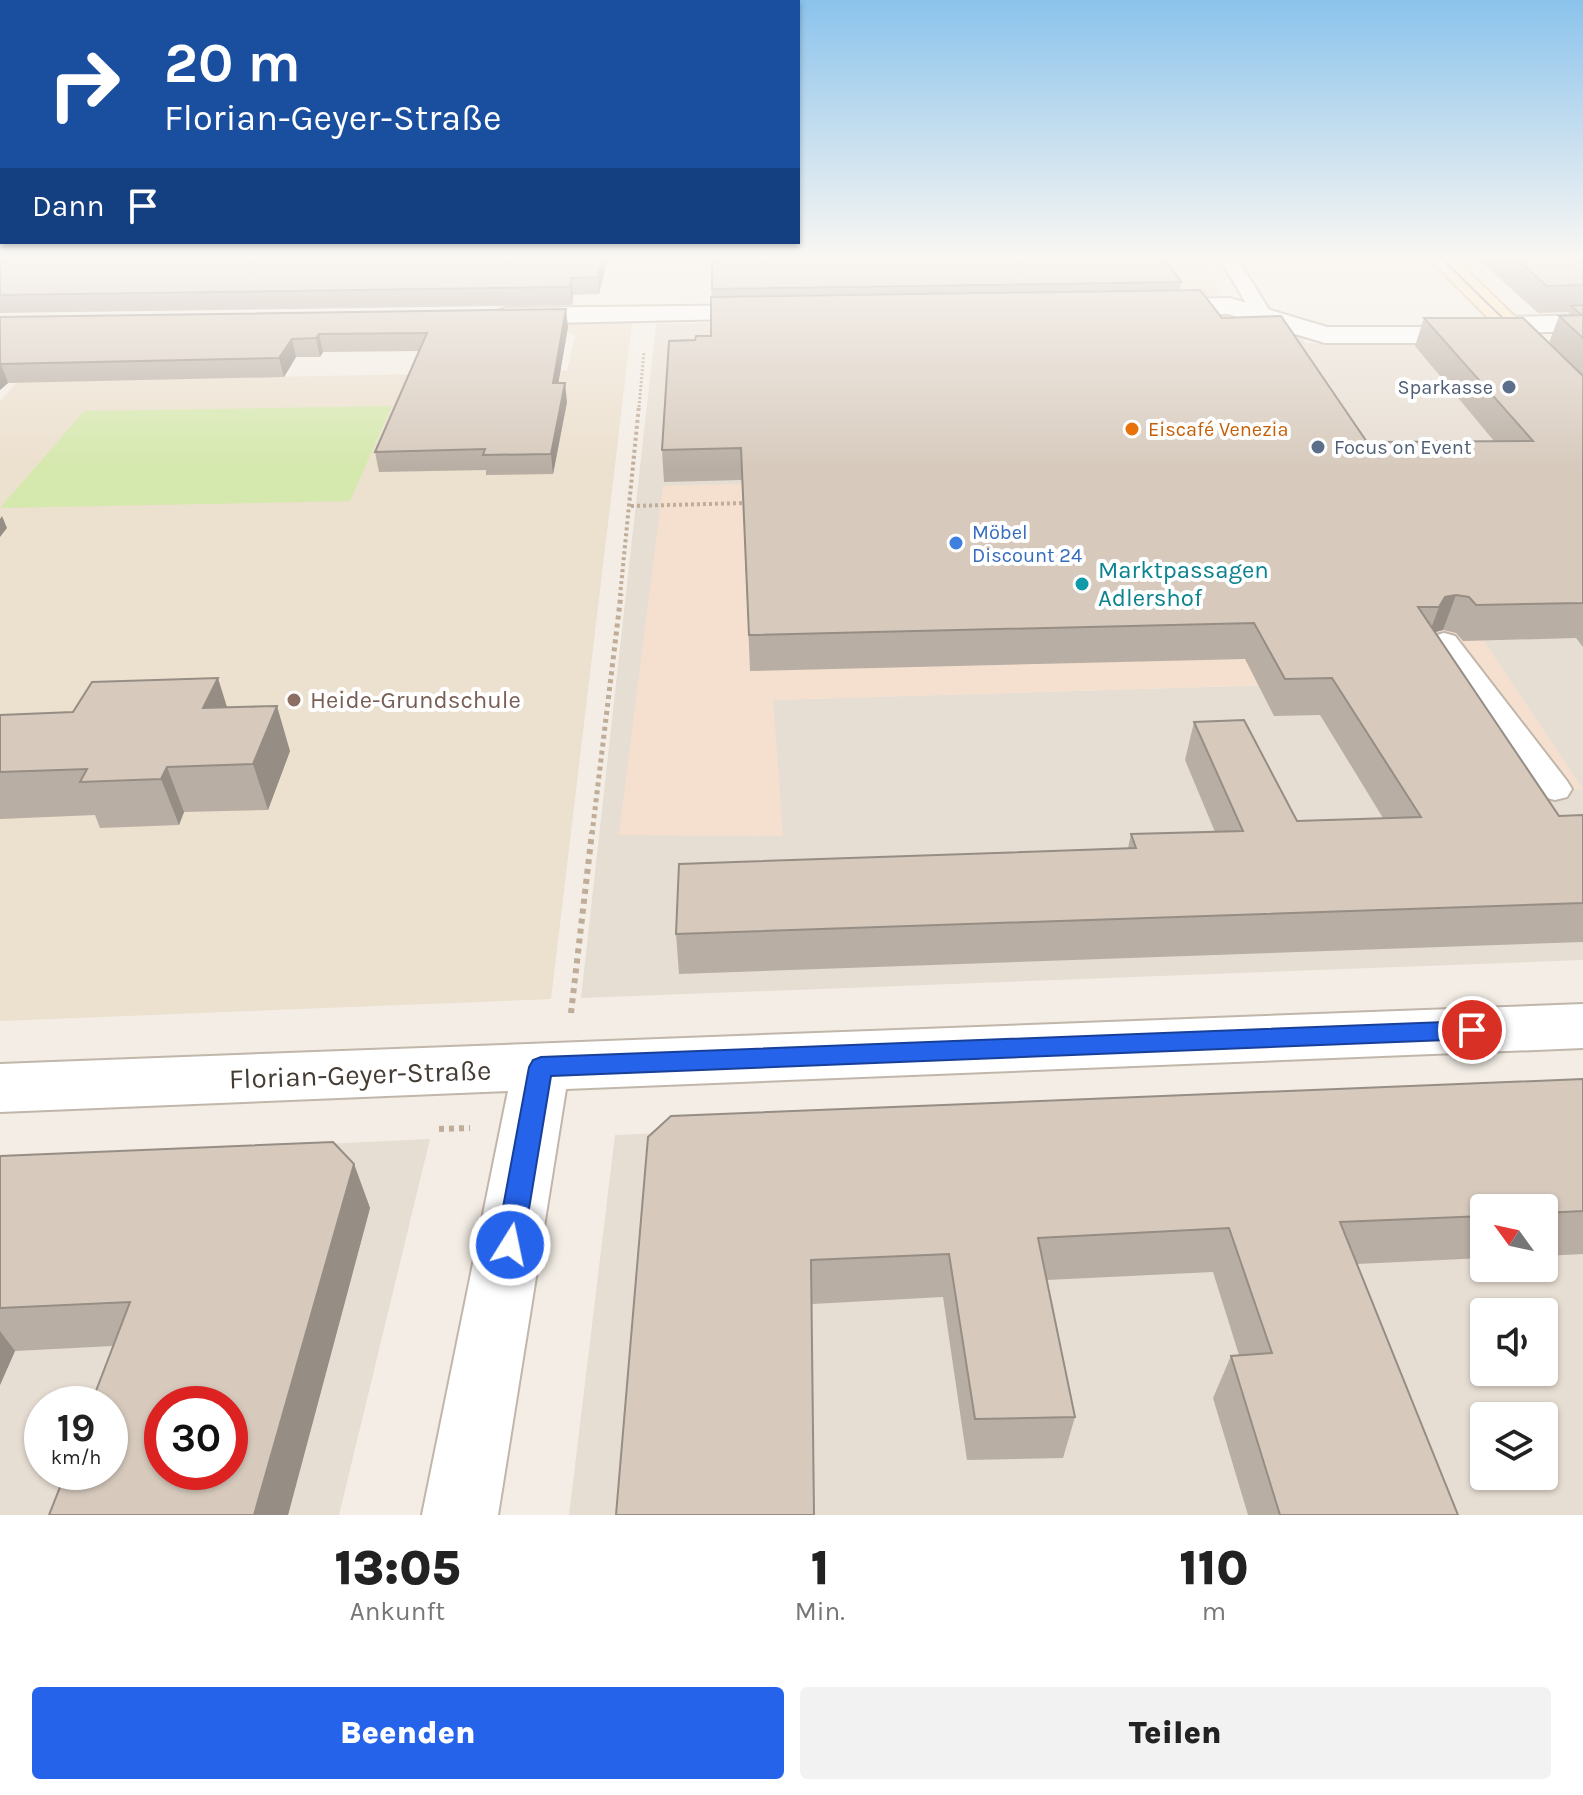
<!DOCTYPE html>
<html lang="de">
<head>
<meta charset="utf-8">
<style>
	body { margin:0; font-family:Karla,sans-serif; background:#f2f2f2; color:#222; height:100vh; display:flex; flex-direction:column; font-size:30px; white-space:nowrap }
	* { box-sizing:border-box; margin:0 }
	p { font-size:26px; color:#767676 }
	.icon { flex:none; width:44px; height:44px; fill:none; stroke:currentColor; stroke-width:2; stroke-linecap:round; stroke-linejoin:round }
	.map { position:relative; height:1515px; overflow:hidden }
	.panel { display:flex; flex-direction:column; background:#fff; flex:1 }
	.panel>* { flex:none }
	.hud { position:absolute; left:0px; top:0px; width:800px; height:244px; box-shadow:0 2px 6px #0004; background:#1a4fa0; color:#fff; overflow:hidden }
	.needle { width:52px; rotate:303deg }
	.tools { position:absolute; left:1470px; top:1194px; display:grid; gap:16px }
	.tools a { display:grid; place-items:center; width:88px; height:88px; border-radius:8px; background:#fff; box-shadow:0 2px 6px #0004; font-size:40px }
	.speed { position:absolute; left:24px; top:1386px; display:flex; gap:16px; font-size:40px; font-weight:700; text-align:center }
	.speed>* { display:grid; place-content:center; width:104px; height:104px; border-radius:50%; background:#fff; box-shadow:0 2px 6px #0004; line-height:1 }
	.speed small { font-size:20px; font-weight:400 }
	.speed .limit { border:12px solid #d22; background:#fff; color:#111 }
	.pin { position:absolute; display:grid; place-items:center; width:68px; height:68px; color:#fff; margin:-34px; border:4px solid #fff; border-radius:50%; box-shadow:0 2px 8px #0007 }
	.me { position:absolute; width:88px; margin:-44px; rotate:10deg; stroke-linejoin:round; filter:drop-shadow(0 0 6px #0008) }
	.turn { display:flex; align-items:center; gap:28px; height:168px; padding:0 32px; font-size:36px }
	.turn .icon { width:104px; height:104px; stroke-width:2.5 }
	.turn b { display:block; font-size:56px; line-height:68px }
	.then { display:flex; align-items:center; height:76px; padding:0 32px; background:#0003; gap:16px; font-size:30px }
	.eta { display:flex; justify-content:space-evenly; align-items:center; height:136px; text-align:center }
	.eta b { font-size:48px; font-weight:800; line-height:56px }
	.primary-button { display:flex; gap:16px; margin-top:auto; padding:16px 32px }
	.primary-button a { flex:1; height:92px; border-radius:8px; background:#2563eb; color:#fff; font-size:32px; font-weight:800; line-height:92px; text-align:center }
	.primary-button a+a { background:#f2f2f2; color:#222 }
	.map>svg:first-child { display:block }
	.residential { fill:#e7ded3; fill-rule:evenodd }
	.commercial { fill:#f5e0cf }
	.education { fill:#ece0ce }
	.green { fill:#d5e8ad }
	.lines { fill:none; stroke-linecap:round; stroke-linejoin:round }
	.lane-casing { stroke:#c1b6aa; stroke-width:4 }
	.street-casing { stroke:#c1b6aa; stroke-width:4 }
	.secondary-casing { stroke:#d7bd96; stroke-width:4 }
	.path-far3 { stroke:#c0ad98; stroke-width:3; stroke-dasharray:2 2; stroke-linecap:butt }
	.path-far2 { stroke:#c0ad98; stroke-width:4; stroke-dasharray:3 3; stroke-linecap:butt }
	.path-far1 { stroke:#c0ad98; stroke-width:5; stroke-dasharray:4 4; stroke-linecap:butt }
	.path { stroke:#c0ad98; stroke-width:6; stroke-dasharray:5 5; stroke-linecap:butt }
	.lane { fill:#fff; fill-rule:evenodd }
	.street { fill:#fff; fill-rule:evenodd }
	.secondary { fill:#ffe8c2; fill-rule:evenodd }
	.tram { stroke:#959595; stroke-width:2 }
	.wall { fill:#b9aea3 }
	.shaded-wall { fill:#968d84 }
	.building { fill:#d7cabd; stroke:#968d84; stroke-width:2; fill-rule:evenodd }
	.route { fill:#2563eb; stroke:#184099; stroke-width:2 }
	.service-dot { fill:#5c6f8a; stroke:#fff; stroke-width:3 }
	.food-dot { fill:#e8710a; stroke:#fff; stroke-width:3 }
	.shop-dot { fill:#3f7fe0; stroke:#fff; stroke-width:3 }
	.culture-dot { fill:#0f9aa8; stroke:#fff; stroke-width:3 }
	.education-dot { fill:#8d6e63; stroke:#fff; stroke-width:3 }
	.labels { text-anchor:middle; stroke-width:8; stroke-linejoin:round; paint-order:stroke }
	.far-service-label { font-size:20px; fill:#4e5e75; stroke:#fff; text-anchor:end }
	.far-food-label { font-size:20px; fill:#c56008; stroke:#fff; text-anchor:start }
	.far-shop-label { font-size:20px; fill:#366cbe; stroke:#fff; text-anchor:start }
	.culture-label { font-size:24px; fill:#0d838f; stroke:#fff; text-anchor:start }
	.education-label { font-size:24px; fill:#785e54; stroke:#fff; text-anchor:start }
	.near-street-label { font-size:28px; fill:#453c34; stroke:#fff }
</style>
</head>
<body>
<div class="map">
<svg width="1583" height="1515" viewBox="0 0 1583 1515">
	<rect width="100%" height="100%" fill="#f3ede5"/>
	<path class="residential" d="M1222,315l78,20 6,8 179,3 98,105v509l-1002,38 75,-674zM1293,356l289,433 -171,7 -73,-113 -566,17z
		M1583,1095v420h-1014l46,-380zM1484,1208h60v60h-60zM1484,1312h60v60h-60zM1484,1416h60v60h-60z
		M430,1139l-91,376h-339v-356zM42,1404h68v68h-68zM162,1404h68v68h-68z"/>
	<path class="commercial" d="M1293,356l290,433 -172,7 -73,-113 -565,17 10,136 -164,-1 44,-349 207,-5z"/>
	<path class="education" d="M1098,256h102l20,35 -7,5 -88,2z
		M632,323l-81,676 -551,22v-620l17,-19 550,-11 8,-35 -17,-11z"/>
	<path class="green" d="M392,406l-42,95 -350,7 84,-97z"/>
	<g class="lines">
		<g class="lane-casing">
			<path id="lane" d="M1218,256h18l37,60 -3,4h-14z
				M1444,633l11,3 112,145 5,8 -5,8 -12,3 -12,-3 -114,-155 4,-6z"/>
		</g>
		<g class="street-casing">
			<path id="street" d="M1230,298l97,29h150l9,2 4,6 -4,6 -9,2h-152l-97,-29 -74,1 -9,-3 -4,-5 4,-5 9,-3z
				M770,305l9,3 4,5 -4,5 -273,6 -9,-3 -4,-5 4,-5 9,-3z
				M1583,315v16l-72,2 -9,-2 -4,-6 4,-6 9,-2z
				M1583,1004v44l-1017,41 -68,426h-76l86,-424 -508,21v-48z"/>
		</g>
		<g class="secondary-casing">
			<path id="secondary" d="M1427,256h25l131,126v25l-10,-3z"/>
		</g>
		<path class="path-far3" d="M639,407l5,-56"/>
		<path class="path-far2" d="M631,506l115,-3
			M620,596l19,-191"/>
		<path class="path-far1" d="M592,834l29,-240"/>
		<path class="path" d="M571,1013l21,-181
			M439,1129l31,-1"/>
		<use href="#lane" class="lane"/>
		<use href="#street" class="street"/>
		<use href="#secondary" class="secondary"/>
		<path class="tram" d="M1439,256l80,78"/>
	</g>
	<path class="wall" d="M0,256h608l-9,38 -26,1 -1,10 -572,8z
		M712,256l469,26 -1,8 42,28 145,124 127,-1 -79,-95 9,-28 125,25 10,-27h9l1,-4 -31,1 -63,-57h108v391l-7,-9 -113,3 -7,-8 -13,-3 -8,2 124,184 24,-1v127l-904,32 -3,-40 452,-86 3,-14 84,-2 -30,-72 9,-38 103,99 86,-3 -63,-103 -46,1 -29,-57 -495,12 -8,-191 -78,2 -2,-32 33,-110 16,-4z
		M0,317l568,10 -10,56 9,19 -14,72 -67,1v-5l-107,2 -4,-20 44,-101 -96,1 -3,5h-24l-12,20 -276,6 -8,7z
		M227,707l63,44 -22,59 -84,2 -5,13 -79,3 -5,-13 -95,4v-104z
		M1583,1079v175l-39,2v-48h-60v50l-127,6 101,251h-210l-35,-117 18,-42 8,-1 -26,-83 -166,8 28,137 -12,41 -96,2 -24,-163 -131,7 -164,-167z
		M0,1156l354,8 16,44 -82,307h-239l64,-169 -98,5 -15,34z"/>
	<path class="shaded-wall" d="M603,256h5l-9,38 -1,-17z
		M571,278l2,17 -1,10 -2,-18z
		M566,309l2,18 -13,76 -2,-20z
		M319,334l4,18 -3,5 -4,-19z
		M292,339l4,18 -12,20 -5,-19z
		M0,364h1l7,19 -8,7z
		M565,383l2,19 -14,72 -2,-20z
		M2,516l5,12 -7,9v-18z
		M1456,595l-13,35 -11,3 -6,9 13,-35 6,-10z
		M218,678l14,45 -29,-15z
		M277,706l13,45 -22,59 -15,-46z
		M167,767l17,45 -5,13 -18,-46z
		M354,1164l16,44 -82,307h-34z
		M0,1331l15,20 -15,34z"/>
	<path class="building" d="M0,256h603l-5,21 -27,1 -1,9 -570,8z
		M712,256h450l19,26 -469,7z
		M1513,256h70v29l-36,1z
		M1200,290l22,28 59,-2 86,126 166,-1 -109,-123h99l60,58v227l-107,2 -7,-8 -13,-2 -11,2 -6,10h-21l141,209 24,-1v88l-907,31 3,-70 457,-16 -5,-14 112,-3 -49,-109 50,-2 53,101 124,-4 -89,-139 -47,1 -31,-56 -505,12 -8,-187 -79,2 7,-109 26,-1 1,-4h15v-39z
		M1583,305v33l-24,-22 23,-1 -11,-9z
		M566,309l-13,74h12l-14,71 -68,1 2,-6 -110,3 52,-119 -108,1 -3,4 -24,1 -13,19 -279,6v-47z
		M218,678l-15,30 74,-2 -24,58 -86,3 -6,12 -81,3 7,-13 -87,3v-57l73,-3 19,-30z
		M1583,1079v132l-39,2v-5h-60v8l-144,6 118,293h-178l-49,-159 41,-3 -43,-125 -191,10 37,179 -100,2 -26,-165 -138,6 3,255h-198l32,-378 23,-21z
		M333,1142l21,22 -100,351h-205l17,-43h44v-68h-19l39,-102 -130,6v-152zM162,1404h68v68h-68z"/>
	<linearGradient id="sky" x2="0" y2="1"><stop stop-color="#8bc3ec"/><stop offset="0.55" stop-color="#faf7f3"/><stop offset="1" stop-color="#faf7f3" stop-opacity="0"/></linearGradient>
	<rect width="1583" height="468" fill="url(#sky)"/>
	<path class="route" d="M1472,1021l8,3 3,6 -3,7 -8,2 -921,37 -28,169 -4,9 -9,3 -10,-3 -4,-9 33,-178 4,-7 8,-3z"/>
	<g class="service-dot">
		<circle cx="1509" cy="387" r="8"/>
		<circle cx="1318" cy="447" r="8"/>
	</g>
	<circle class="food-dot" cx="1132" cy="429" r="8"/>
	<circle class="shop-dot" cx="956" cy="543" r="8"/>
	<circle class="culture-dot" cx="1082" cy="584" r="8"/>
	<circle class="education-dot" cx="294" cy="700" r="8"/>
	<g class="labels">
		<g class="far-service-label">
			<text x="1493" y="394">Sparkasse</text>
			<text x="1334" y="454" text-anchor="start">Focus on Event</text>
		</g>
		<g class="far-food-label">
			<text x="1148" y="436">Eiscafé Venezia</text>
		</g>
		<g class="far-shop-label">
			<text x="972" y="539">Möbel<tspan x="972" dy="23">Discount 24</tspan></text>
		</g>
		<g class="culture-label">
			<text x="1098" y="578">Marktpassagen<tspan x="1098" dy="28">Adlershof</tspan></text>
		</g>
		<g class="education-label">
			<text x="310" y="708">Heide-Grundschule</text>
		</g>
		<g class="near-street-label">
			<text transform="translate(360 1074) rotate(-2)" y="10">Florian-Geyer-Straße</text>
		</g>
	</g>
</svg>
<div class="tools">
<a><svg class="needle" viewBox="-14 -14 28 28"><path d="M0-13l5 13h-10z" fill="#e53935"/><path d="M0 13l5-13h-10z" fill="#767676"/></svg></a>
<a><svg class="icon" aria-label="sound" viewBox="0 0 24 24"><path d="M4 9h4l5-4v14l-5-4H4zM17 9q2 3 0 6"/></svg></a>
<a><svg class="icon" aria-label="layers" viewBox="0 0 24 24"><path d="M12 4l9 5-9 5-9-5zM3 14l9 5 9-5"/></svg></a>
</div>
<div class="speed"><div>19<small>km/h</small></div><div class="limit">30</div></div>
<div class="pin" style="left:1472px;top:1030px;background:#d93025"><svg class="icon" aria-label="arrive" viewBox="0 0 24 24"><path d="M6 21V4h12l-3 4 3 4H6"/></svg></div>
<svg class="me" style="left:510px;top:1245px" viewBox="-20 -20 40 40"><circle r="17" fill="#2563eb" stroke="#fff" stroke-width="3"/><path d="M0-11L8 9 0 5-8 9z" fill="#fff"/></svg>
<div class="hud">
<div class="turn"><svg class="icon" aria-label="right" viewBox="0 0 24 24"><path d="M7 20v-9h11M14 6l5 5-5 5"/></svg><div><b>20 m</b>Florian-Geyer-Straße</div></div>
<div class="then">Dann<svg class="icon" aria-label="arrive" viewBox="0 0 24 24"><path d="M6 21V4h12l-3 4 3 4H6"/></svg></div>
</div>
</div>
<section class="panel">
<div class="eta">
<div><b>13:05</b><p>Ankunft</p></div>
<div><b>1</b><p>Min.</p></div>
<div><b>110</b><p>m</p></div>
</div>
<div class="primary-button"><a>Beenden</a><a>Teilen</a></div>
</section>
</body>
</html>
